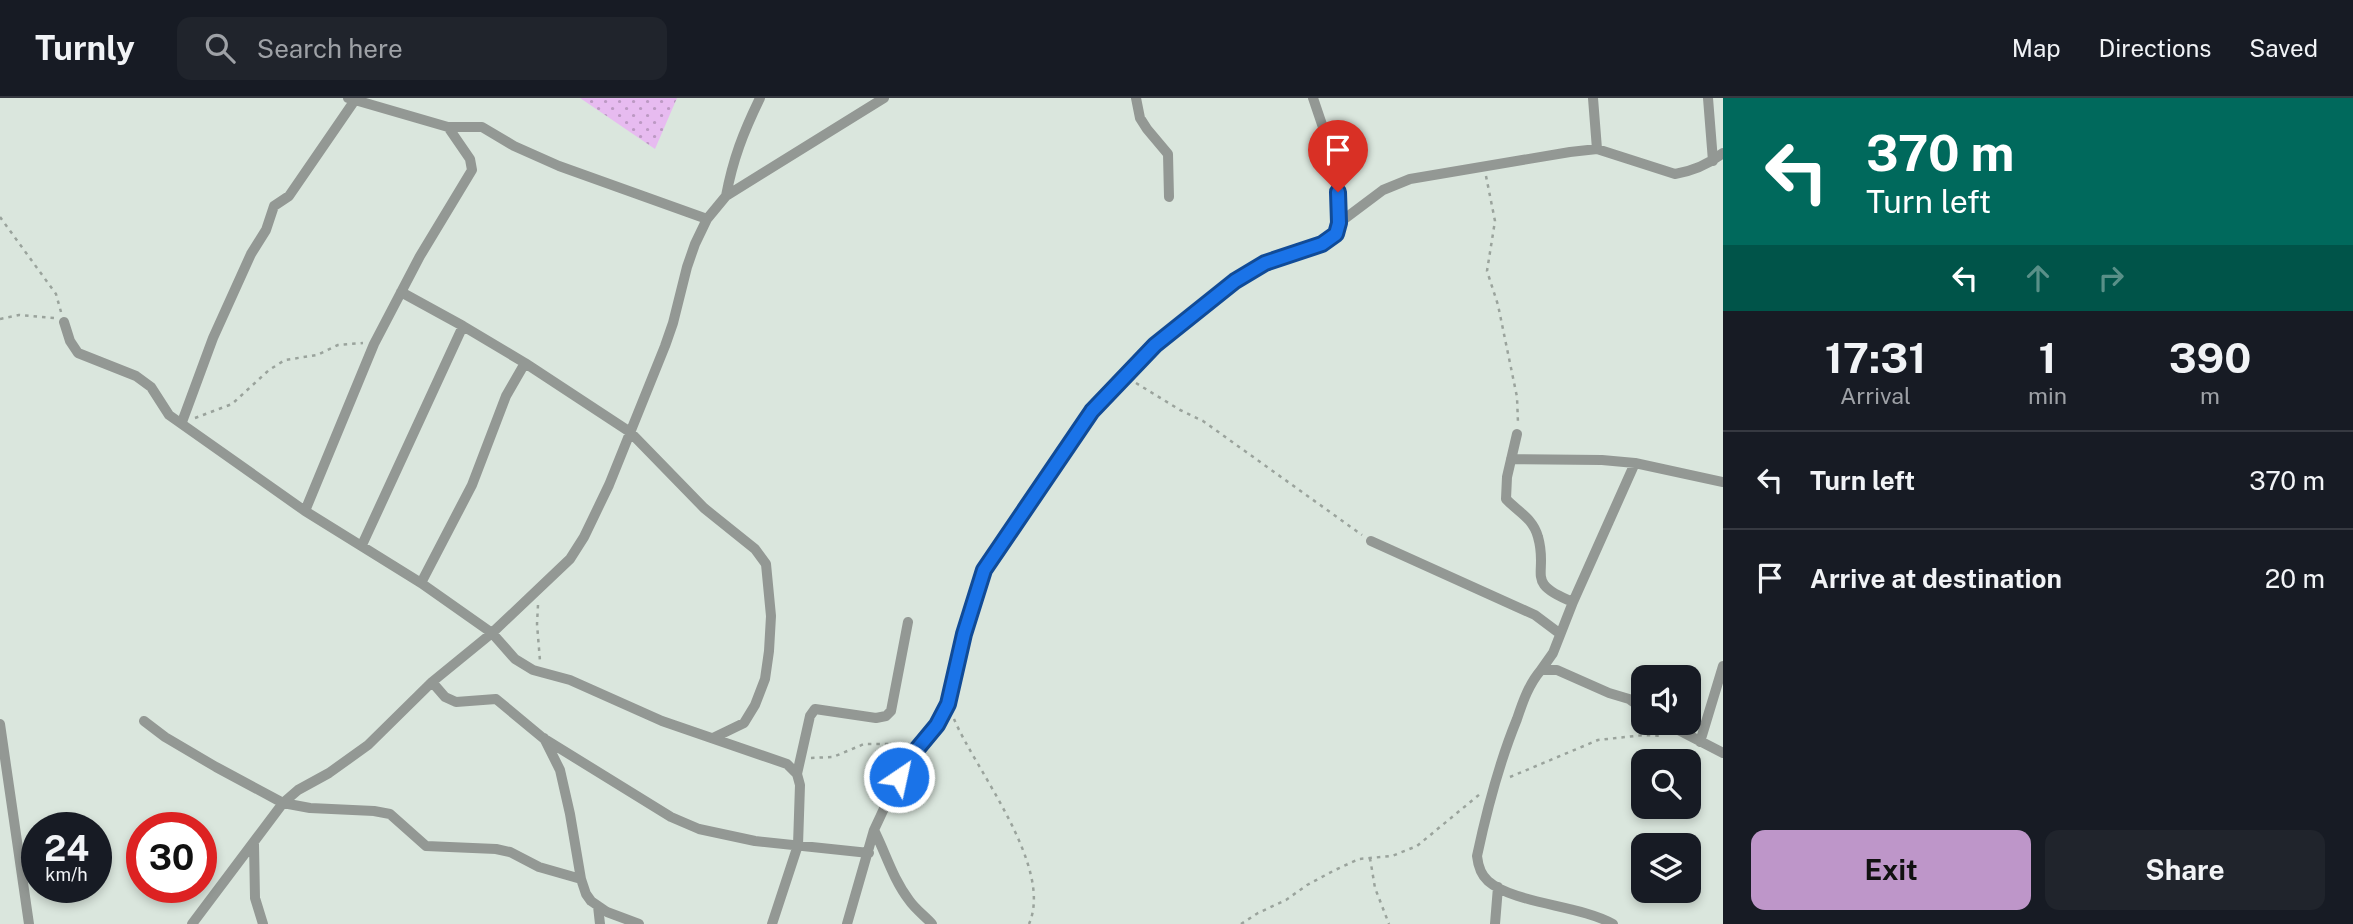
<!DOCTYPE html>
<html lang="en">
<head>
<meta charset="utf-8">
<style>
	body { margin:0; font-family:"Public Sans",sans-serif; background:#20242c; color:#f1f3f6; height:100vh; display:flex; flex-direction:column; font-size:26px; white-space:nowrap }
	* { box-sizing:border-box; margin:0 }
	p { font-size:23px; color:#9ea1a6 }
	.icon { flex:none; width:38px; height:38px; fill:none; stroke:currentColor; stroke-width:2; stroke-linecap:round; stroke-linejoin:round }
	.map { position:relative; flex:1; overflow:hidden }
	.details { display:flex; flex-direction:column; background:#171b24; width:630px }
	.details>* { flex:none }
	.top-card { background:#00695c; color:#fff; overflow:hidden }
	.controls { position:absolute; left:1631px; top:567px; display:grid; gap:14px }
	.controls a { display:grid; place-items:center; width:70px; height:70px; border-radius:14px; background:#171b24; box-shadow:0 4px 10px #0003; font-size:35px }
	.speed { position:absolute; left:21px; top:714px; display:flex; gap:14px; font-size:35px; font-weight:700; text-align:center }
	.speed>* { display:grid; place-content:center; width:91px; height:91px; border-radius:50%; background:#171b24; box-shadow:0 4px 10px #0003; line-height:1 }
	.speed small { font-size:18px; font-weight:400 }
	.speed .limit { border:10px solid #d22; background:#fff; color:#111 }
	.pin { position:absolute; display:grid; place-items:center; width:60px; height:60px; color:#fff; margin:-72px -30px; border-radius:50% 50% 50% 0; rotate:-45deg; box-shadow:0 0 7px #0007 }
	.pin .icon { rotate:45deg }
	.me { position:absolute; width:77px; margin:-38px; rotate:34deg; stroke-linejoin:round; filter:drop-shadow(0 0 5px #0008) }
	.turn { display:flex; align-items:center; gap:24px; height:147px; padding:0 28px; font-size:32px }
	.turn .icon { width:91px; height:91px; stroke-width:2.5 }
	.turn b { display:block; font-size:49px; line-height:60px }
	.lanes { display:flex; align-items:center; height:66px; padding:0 28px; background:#0003; justify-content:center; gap:35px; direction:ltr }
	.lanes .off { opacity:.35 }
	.eta { display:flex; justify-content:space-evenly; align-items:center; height:119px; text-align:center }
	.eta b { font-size:42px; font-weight:700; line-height:49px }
	.action { display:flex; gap:14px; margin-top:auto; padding:14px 28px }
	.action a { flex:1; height:80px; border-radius:14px; background:#be96c9; color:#111; font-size:28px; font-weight:700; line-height:80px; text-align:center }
	.action a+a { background:#20242c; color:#f1f3f6 }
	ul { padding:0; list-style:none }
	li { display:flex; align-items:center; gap:21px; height:98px; padding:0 28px; border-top:2px solid #363941 }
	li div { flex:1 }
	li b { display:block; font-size:26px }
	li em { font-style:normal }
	header { display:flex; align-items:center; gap:42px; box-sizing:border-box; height:98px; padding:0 35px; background:#171b24; border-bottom:2px solid #363941 }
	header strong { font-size:33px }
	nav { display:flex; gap:38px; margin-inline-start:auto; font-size:24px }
	.search { width:490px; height:63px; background:#20242c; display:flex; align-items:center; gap:18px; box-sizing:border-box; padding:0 24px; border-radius:14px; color:#9ea1a6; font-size:26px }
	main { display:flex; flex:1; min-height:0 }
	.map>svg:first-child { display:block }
	.grass { fill:url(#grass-dots) }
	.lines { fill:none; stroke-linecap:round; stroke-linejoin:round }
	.path { stroke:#9aa39c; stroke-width:2.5; stroke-dasharray:3.5 5; stroke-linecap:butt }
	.street { stroke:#939894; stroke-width:10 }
	.route-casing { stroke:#114b97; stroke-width:18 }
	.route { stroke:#1a73e8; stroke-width:12 }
</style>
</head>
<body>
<header>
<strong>Turnly</strong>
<div class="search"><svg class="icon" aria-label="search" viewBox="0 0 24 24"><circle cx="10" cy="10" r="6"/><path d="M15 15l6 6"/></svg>Search here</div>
<nav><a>Map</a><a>Directions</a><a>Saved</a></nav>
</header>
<main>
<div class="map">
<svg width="1723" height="826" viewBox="0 0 1723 826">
	<defs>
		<pattern id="grass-dots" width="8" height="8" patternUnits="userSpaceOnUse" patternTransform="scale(1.75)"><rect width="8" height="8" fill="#e7bbf0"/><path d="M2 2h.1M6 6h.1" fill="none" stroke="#bc99c3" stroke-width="1.8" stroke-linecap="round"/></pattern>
	</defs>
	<rect width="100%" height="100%" fill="#dae6dd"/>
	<path class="grass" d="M580,0h97l-22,51z"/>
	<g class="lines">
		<path class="path" d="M1486,78l9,45 -8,50 11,34 19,92 1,26
			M0,119l56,77 5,18
			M0,221l19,-4 35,3
			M1136,285l44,27 23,11 159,114
			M195,320l37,-14 37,-34 16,-10 32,-5 21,-10 25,-2
			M538,507l-1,19 3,37
			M954,621c22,52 100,148 75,205
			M811,660l22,-1 31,-13h43
			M1510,679l88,-37 46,-5 19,1
			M1370,760l5,30 14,36
			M1241,826l17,-11 28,-13 21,-15 28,-15 24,-11 33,-3 25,-10 63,-52"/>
		<path class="street" d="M348,0l100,29h34l32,19 45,20 148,53
			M1136,0l4,20 7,11 21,25 1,43
			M1593,0l4,51
			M1708,0l5,63
			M726,98c7,-37 17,-63 34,-98
			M1339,125l44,-33 27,-11 160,-27 27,-3 78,25c18,-3 34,-10 48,-21
			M401,194l62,34 62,37 105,69 74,76 51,41 11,15 5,52 -2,35 -4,28 -10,26 -11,18 -31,15
			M64,224l6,19 8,12 58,23 15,11 18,28 136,96 116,72 71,50 23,26 18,11 37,10 92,41 125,43 10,10 3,11 -2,60 -26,79
			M182,324l31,-84 38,-84 15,-24 8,-24 15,-10 66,-96
			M1517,336l-10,43 -1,22c12,13 27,19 32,38 11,38 -15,45 35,65
			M1511,361l91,1 33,3 88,19
			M305,413l69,-167 46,-88 52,-86 -2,-11 -22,-32
			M1371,443l164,74 24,18
			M362,447l101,-219
			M421,485l51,-98 34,-89 19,-33
			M1541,572l12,-17 20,-51 62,-139
			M432,584l13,15 11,5 40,-3 47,39 128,79 28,12 56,12 114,12
			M144,623l21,16 51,30 67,36 27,5 64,3 16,3 36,32 70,3 14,3 29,15 42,12
			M1665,625l58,30
			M0,626l29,200
			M544,640l16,32 10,44 11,65 5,15 5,7 16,11 32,12
			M1700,644l23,-76
			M797,676l13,-58 5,-7 61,9 10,-2 5,-5 17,-89
			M874,732c12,24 19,49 35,70 6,9 16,16 23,24
			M254,746l1,54 8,26
			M598,808l2,18
			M192,826l91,-121 15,-13 31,-17 39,-28 64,-63 60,-49 78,-74 14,-22 25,-52 56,-139 8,-23 14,-56 8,-23 12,-25 19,-23 158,-98
			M847,826l27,-94 14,-30 20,-40 29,-35 11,-21 16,-70 20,-64 108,-159 63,-66 80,-64 30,-18 57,-19 14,-10 3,-11 -1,-31 -5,-35 -20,-59
			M1495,826l3,-37
			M1613,826c-33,-19 -99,-20 -125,-43 -8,-7 -10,-16 -11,-25 10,-47 22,-93 40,-137 6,-18 12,-35 24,-49h16l52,23 20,6 14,10"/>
	</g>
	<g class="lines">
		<g class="route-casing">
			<path id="route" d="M899,679l9,-17 29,-35 11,-21 16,-70 20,-64 108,-159 63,-66 80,-64 30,-18 57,-19 14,-10 3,-11 -1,-31"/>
		</g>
		<use href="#route" class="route"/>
	</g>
</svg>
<div class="controls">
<a><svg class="icon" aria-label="sound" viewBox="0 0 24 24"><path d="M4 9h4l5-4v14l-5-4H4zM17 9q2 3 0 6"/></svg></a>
<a><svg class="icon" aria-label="search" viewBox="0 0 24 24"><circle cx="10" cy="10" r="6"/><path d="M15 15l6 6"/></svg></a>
<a><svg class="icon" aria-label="layers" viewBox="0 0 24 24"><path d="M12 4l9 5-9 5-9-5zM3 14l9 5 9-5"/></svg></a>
</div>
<div class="speed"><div>24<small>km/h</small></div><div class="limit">30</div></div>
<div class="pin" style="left:1338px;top:94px;background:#d93025"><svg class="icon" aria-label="arrive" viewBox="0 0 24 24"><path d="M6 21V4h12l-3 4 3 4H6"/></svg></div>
<svg class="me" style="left:899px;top:679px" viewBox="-20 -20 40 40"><circle r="17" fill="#1a73e8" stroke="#fff" stroke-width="3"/><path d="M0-11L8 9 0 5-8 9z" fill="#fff"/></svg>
</div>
<section class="details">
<div class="top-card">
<div class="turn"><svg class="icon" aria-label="left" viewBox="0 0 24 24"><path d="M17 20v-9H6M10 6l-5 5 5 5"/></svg><div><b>370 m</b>Turn left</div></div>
<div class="lanes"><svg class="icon" aria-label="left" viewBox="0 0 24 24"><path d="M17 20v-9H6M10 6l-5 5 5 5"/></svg><svg class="icon off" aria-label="ahead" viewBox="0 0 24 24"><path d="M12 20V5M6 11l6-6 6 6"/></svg><svg class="icon off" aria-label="right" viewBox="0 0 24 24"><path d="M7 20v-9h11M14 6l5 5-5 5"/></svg></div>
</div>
<div class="eta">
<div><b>17:31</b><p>Arrival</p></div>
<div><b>1</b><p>min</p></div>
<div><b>390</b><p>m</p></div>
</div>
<ul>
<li><svg class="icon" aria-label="left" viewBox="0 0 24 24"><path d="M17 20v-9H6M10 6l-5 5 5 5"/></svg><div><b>Turn left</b></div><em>370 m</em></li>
<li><svg class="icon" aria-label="arrive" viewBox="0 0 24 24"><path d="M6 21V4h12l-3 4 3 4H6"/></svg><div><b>Arrive at destination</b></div><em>20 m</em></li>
</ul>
<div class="action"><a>Exit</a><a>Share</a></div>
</section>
</main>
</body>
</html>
